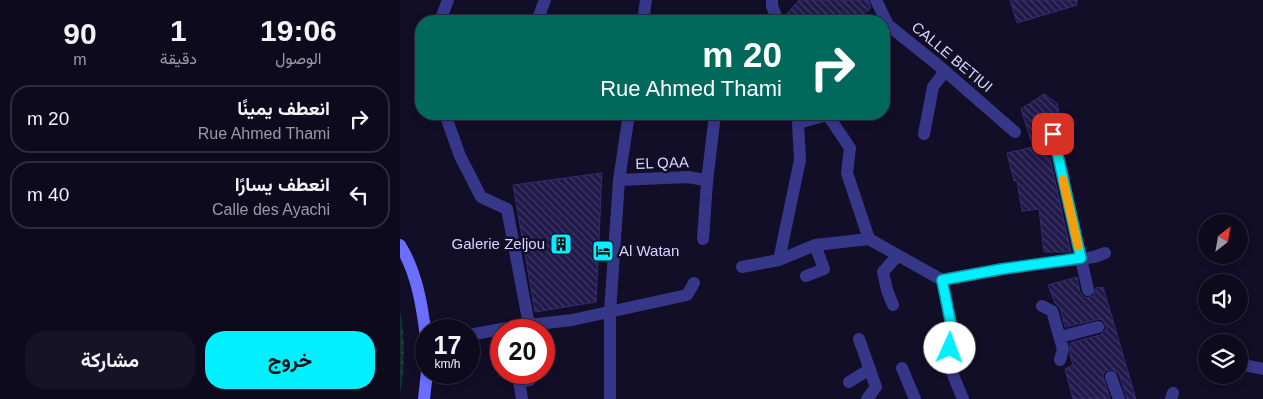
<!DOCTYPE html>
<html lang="ar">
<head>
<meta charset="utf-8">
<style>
	body { margin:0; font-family:Helvetica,Vazirmatn,sans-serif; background:#171327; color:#f1f3f6; direction:rtl; height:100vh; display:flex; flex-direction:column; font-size:19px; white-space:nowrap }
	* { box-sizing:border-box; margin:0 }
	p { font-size:16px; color:#9b9aa4 }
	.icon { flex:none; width:28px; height:28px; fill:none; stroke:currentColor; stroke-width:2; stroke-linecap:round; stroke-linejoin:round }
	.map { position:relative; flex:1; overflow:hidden; direction:ltr }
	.sheet { display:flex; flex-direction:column; background:#0e0a1e; width:400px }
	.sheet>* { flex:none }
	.top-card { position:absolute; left:15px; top:15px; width:475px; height:105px; border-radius:20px; box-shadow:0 2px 8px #0003,0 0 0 1px #2e2b3c; direction:rtl; background:#00695c; color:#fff; overflow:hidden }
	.needle { width:32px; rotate:31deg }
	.tools { position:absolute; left:798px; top:214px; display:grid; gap:10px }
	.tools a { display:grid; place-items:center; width:50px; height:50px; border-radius:50%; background:#0e0a1e; box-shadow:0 2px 8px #0003,0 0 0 1px #2e2b3c; font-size:25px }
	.speed { position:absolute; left:15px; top:319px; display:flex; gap:10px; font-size:25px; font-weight:700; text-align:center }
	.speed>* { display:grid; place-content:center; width:65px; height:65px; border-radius:50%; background:#0e0a1e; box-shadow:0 2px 8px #0003,0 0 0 1px #2e2b3c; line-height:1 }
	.speed small { font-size:12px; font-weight:400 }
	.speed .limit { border:8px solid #d22; background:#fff; color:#111 }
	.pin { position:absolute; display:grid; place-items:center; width:42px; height:42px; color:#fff; margin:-21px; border-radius:10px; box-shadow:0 2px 8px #0006 }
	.me { position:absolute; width:55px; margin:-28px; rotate:2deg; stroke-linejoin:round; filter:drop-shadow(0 0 4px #0008) }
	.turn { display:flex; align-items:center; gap:18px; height:105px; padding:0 25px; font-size:22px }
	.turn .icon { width:65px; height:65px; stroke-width:2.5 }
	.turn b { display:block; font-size:35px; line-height:42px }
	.eta { display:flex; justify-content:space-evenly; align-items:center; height:85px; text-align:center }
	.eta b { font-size:30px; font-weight:700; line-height:35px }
	.button { display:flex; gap:10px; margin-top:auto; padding:10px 25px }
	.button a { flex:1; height:58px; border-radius:20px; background:#01efff; color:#111; font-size:20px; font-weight:700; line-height:58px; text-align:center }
	.button a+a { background:#171327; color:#f1f3f6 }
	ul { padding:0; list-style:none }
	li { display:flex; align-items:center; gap:15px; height:68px; margin:0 10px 8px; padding:0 15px; border:2px solid #2e2b3c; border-radius:20px }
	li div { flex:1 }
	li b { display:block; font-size:19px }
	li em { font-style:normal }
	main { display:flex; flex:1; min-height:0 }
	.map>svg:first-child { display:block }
	.green { fill:url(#green-dots) }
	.building { fill:url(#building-back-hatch); stroke:#362a77 }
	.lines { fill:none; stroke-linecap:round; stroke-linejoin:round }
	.lane { stroke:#373789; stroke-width:12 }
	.street { stroke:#373789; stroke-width:12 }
	.secondary { stroke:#6c6eff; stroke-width:12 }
	.route-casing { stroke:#019ba6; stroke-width:12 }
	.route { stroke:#01efff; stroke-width:9 }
	.slow { stroke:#f59e0b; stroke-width:9 }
	.labels { text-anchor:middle; stroke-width:5; stroke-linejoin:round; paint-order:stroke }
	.street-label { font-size:15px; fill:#d8d5ff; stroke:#120e28 }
	.poi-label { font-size:15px; fill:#d8d5ff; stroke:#120e28; text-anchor:end }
</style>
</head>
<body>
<main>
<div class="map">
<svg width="863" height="399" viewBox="0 0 863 399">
	<defs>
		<pattern id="green-dots" width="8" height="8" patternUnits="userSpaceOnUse" patternTransform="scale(1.25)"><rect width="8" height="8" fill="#113230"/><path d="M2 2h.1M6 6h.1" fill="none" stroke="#334f4f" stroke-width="1.8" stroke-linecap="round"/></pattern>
		<pattern id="building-back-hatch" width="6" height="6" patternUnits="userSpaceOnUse" patternTransform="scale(1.25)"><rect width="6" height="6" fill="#21194a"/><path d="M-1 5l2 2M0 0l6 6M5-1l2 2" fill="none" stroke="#403a65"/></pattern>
	</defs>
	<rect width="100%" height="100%" fill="#120e28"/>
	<path class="green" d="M0,310c5,26 5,58 0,84z"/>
	<path class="building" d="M399,0h69l3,8 -15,13h-70l-1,-5z
		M610,0h67v5l-60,18z
		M644,94l13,9 4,19 -5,4 -8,2 -3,7 26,117h-27l-5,-43 -17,2 -5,-30h-3l-7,-28 26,-6 -12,-38z
		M202,173l-6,129 -61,10 -22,-127z
		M677,277l3,15 5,6 8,-2 3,-8 7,-1 33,112h-9l-8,-25 -7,-5 -7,2 -2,5 7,23h-37l-8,-30 8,-4 -3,-10v-12l30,-8 6,-6 -2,-7 -4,-3 -35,8 -5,-19 -5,-5 -7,-18z"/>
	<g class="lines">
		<path class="lane" d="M372,0v6l6,15
			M476,0l12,25 50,40 77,67
			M40,21l8,-21
			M137,21l8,-21
			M243,21l3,-21
			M45,114l15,42 21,41 26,12 23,121
			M427,114l23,34 -3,25 22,66
			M524,134l9,-47 12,-16
			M653,134l35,156
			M219,180l69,-3 17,3 2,2 -4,57
			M307,182l8,-68
			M379,260l21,-100 -2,-37 29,-8
			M342,267l37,-7 36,-15 54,-6 73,41 60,-11 92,-12 11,-4
			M406,276l18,-7 -9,-24
			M542,280l12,59 -8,19 17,41
			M493,305l-6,-15 -4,-18 14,-16
			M642,306l10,5 11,38 -3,11
			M210,312l9,-132 10,-66
			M69,335l43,-8 60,-7 115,-25 7,-12
			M660,337l38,-10
			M459,339l17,48 -9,12
			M839,364l24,5
			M711,377l8,22
			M449,382l21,-13
			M122,399l-3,-18 11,-1v-8
			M771,399l2,-6"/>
		<path class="street" d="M210,312v87
			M502,368l13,31"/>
		<path class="secondary" d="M0,245c17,28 22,60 26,92
			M24,399l3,-27"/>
	</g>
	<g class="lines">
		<g class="route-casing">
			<path id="route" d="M550,348l4,-9 -12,-59 60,-11 79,-11 -28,-124"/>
		</g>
		<use href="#route" class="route"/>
		<path class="slow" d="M663,180l15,66"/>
	</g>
	<defs>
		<g id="building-square" transform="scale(1.125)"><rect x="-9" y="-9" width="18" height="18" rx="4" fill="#01efff" stroke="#120e28"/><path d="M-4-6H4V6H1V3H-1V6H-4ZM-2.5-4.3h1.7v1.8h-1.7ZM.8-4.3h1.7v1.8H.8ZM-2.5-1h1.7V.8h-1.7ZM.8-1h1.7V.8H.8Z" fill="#111"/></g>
		<g id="hotel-square" transform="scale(1.125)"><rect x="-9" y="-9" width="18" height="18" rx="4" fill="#01efff" stroke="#120e28"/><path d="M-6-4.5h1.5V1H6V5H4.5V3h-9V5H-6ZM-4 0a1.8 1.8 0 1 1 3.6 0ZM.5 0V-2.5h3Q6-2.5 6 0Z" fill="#111"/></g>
	</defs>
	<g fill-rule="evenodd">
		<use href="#building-square" x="161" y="244"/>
		<use href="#hotel-square" x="203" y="251"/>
	</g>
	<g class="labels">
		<g class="street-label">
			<text transform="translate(552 57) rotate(40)" y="5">CALLE BETIUI</text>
			<text transform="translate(262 163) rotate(-2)" y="5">EL QAA</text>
		</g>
		<g class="poi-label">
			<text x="145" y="249">Galerie Zeljou</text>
			<text x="219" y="256" text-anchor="start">Al Watan</text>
		</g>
	</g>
</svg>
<div class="tools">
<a><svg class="needle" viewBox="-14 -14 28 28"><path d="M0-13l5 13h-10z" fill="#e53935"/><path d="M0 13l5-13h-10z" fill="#9b9aa4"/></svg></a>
<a><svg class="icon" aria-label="sound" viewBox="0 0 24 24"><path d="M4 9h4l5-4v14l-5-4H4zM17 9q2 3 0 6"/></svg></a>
<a><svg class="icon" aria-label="layers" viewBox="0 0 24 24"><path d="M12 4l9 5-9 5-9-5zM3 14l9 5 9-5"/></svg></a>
</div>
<div class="speed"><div>17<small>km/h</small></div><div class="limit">20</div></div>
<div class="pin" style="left:653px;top:134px;background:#d93025"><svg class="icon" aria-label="arrive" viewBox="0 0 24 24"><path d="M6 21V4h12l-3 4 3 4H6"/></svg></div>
<svg class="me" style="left:550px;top:348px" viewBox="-20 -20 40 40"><circle r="19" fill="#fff"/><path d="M0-13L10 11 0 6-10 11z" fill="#01efff"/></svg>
<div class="top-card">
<div class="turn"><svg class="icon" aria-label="right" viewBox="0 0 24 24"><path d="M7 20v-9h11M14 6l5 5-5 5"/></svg><div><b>20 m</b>Rue Ahmed Thami</div></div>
</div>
</div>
<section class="sheet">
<div class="eta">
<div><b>19:06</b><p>الوصول</p></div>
<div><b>1</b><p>دقيقة</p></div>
<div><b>90</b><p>m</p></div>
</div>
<ul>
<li><svg class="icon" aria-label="right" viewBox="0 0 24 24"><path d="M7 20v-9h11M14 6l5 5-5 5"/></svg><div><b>انعطف يمينًا</b><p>Rue Ahmed Thami</p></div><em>20 m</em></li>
<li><svg class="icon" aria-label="left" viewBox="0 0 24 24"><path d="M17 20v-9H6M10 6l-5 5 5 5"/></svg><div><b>انعطف يسارًا</b><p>Calle des Ayachi</p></div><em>40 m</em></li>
</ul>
<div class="button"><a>خروج</a><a>مشاركة</a></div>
</section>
</main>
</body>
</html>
